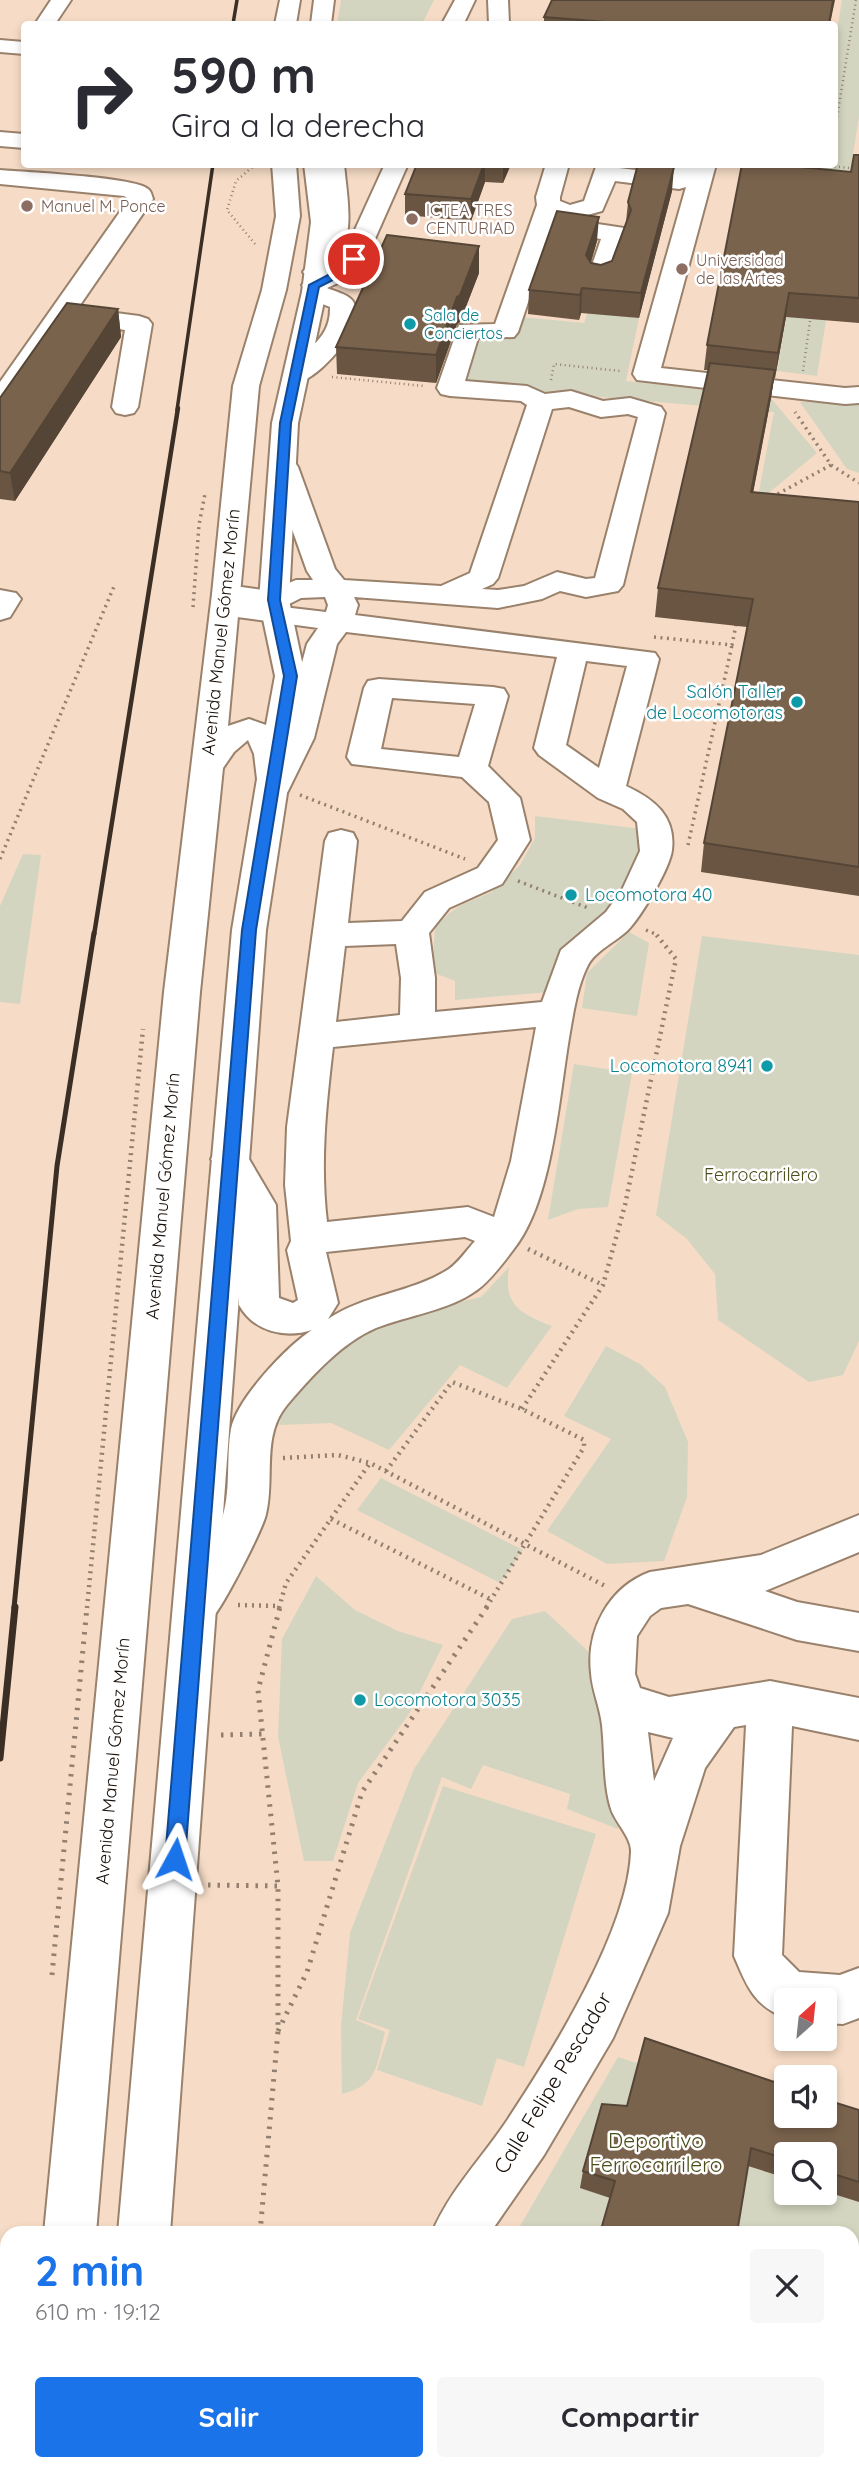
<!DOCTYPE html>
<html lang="es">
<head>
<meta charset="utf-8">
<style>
	body { margin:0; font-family:Quicksand,sans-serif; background:#f7f7f7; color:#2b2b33; height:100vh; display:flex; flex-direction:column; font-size:26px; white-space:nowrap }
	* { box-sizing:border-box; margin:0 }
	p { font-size:23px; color:#7c7c81 }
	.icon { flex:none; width:38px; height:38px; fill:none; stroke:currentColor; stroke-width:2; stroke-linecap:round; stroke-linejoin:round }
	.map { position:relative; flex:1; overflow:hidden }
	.drawer { position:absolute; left:0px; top:2226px; width:859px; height:245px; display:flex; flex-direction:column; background:#fff; border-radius:21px 21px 0 0; box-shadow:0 4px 10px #0003 }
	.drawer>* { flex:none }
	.top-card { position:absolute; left:21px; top:21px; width:817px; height:147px; border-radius:7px; box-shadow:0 4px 10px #0003; background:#fff; color:#2b2b33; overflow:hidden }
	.needle { width:46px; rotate:27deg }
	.buttons { position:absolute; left:774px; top:1988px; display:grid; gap:14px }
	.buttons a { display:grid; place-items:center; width:63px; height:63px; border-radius:7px; background:#fff; box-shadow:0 4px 10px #0003; font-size:35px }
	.pin { position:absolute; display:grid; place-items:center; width:60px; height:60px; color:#fff; margin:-30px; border:4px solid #fff; border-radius:50%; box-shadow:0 2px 7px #0007 }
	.me { position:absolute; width:77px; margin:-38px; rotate:5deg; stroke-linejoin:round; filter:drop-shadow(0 0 5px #0008) }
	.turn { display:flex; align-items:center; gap:24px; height:147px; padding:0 35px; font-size:32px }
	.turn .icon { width:91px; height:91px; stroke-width:2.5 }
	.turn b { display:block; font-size:49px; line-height:60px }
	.round { display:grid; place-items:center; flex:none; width:74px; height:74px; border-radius:7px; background:#f7f7f7 }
	.summary { display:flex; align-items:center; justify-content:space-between; height:119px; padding:0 35px }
	h1 { font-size:42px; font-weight:700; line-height:52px; color:#1a73e8 }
	.cta { display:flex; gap:14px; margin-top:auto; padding:14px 35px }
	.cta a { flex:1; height:80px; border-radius:7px; background:#1a73e8; color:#fff; font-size:28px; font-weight:700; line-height:80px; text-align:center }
	.cta a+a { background:#f7f7f7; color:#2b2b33 }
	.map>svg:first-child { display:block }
	.green { fill:#d3d5c0; fill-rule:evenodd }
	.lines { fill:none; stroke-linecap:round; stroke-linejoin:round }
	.minor-casing { stroke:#99816c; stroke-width:4 }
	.major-casing { stroke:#99816c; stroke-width:4 }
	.path-far3 { stroke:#927f70; stroke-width:2.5; stroke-dasharray:1 3.5; stroke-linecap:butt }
	.path-far2 { stroke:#927f70; stroke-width:3.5; stroke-dasharray:2 4.5; stroke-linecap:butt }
	.path-far1 { stroke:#927f70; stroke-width:4.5; stroke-dasharray:2 5; stroke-linecap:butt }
	.path { stroke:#927f70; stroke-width:5; stroke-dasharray:2.5 7; stroke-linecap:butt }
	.minor { fill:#fff; fill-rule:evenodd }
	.major { fill:#fff; fill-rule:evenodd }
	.rail-far3 { stroke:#3a2e25; stroke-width:3.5 }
	.rail-far2 { stroke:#3a2e25; stroke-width:4.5 }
	.rail-far1 { stroke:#3a2e25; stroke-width:5 }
	.rail { stroke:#3a2e25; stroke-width:7 }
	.wall { fill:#695542 }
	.shaded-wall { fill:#554536 }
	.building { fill:#7a634d; stroke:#554536; stroke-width:2 }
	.route { fill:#1a73e8; stroke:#114b97; stroke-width:2 }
	.education-dot { fill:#8d6e63; stroke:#fff; stroke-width:2.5 }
	.culture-dot { fill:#0f9aa8; stroke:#fff; stroke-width:2.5 }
	.labels { text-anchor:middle; stroke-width:5; stroke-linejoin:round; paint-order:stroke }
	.far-education-label { font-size:16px; fill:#785e54; stroke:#fff; text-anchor:start }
	.far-culture-label { font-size:16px; fill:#0d838f; stroke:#fff; text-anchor:start }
	.street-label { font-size:18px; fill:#170e07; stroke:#fff }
	.culture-label { font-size:18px; fill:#0d838f; stroke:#fff; text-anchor:end }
	.park-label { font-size:18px; fill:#4c4e19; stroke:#fff }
	.near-street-label { font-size:21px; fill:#170e07; stroke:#fff }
	.near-park-label { font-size:21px; fill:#4c4e19; stroke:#fff }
</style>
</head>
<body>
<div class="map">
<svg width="859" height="2471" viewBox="0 0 859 2471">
	<rect width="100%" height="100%" fill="#f6dcc6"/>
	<path class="green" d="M341,0h93l-12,24h-85z
		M842,0h17v117l-42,259 -40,-5 36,-206 22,-1v-121z
		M599,280l3,34 37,4 -13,63 143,15 48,57 -52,43h-7l16,-84 -312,-27 14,-49 37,3 8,-22 63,6z
		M839,401l20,3v69l-12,-4 -47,-67z
		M535,816l107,13 2,28 -20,46 -74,89 -95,8v-19l-23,-9 3,-44 13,-14 15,-10 29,-12 28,-27 15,-27z
		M23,854l18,1 -21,149 -20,-2v-96z
		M629,932l20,11 -12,73 -55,-8 5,-35z
		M702,936l157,19v386l-16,34 -34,7 -91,-62 -3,-46 -28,-35 -31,-24z
		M574,1064l58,9 -24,134 -30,2 -30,11z
		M509,1267c-6,38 11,47 43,59l-45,62 -47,-23 -71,85 -58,-27 -52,2 8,-27 61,-58 37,-18 47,-14 49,-11z
		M606,1346l34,18 25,23 23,55 -1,55 -23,64 -57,3 -60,-33 64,-92 -47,-23z
		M381,1478l142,72 -23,33 -143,-73z
		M316,1576l39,34 43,21 45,14 -34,69 -51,69 -25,78h-29l-26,-124 4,-98z
		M545,1611l45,42 36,65v59l-8,52 -51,-20 3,-15 -87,-29 -12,24 -29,-12 -86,243 29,12c-9,33 -6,53 -43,62l-1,-68 9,-93 64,-164 98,-150z
		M443,1786l153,48 -72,233 -27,-9 -15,48 -105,-36 13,-40 -32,-11z
		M618,2057l168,55v4l73,19v336h-386l-2,-7h381v-231h-336zM786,2154h38v39h-38z"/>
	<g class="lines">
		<g class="minor-casing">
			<path id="minor" d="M51,0h20l-16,24h-20z
				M455,0h20l-10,21 1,3h-21l-2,-2z
				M488,0h20l1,24h-20z
				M0,40l24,2v12l-24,-2z
				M0,132l24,2v14l-24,-2z
				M320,164h24c3,34 11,66 -6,97l5,-5 42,-92h23l-42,95 -19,20 -20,9c7,3 20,6 25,12 18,22 -28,72 -48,80 -6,2 -10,1 -16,0l-4,-6c17,-25 47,-31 46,-67l-25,-10 -3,-5 2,-4 -2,-3 7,-7 -6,-6c5,-8 13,-14 17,-23 11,-26 3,-58 0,-85z
				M546,164h23l-9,33v4l10,4 14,-4 13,-37h23l-1,4 50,6 3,-10h40l3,4 -54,200 184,20 14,-1v16l-14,1 -208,-24 -4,-6 53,-187 -7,2 -64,-8 -13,30 -22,6 -2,4 46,7 3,5 -19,52 -9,2 -9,-2 -3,-5 14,-41 -37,-5 -11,-6 -35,104 -4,5 -36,1 -13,43 62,5 18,8 26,-3 32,10 27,-3 31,9 4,6 -42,172 -5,6 -32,6 -26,-6 -18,8 -44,9 -144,-11 4,8 -3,10 300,38 4,6 -33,127c28,13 50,30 46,64 -2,18 -31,67 -44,80 -11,11 -33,21 -40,35 -11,21 -15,50 -19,73 -10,60 -17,165 -56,212 -10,13 -23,31 -36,40 -29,21 -68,25 -101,38 -35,15 -65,49 -89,77 -26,31 -12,73 -21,109 -3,15 -45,97 -55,105 -10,7 -20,3 -30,-1l-7,-13c14,-30 40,-57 49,-90 8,-27 3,-58 8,-86 6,-30 55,-82 81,-99 -27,9 -59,1 -73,-25l-1,-99 -27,-47 6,-10 13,-4 13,4 33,56 3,93 14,5 5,-3 -11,-50 4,-9 -6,-56 2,-58 38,-286 4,-8 12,-3 12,3 4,8 -9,82 54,-2 23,-29 53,-24 20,-28 -9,-38 -27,-25 -110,-13 -5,-7 17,-69 4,-7 11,-2 114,8 11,2 4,7 -20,70 32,32 10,42 -28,44 -53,24 -20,25 6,45v34l107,-10 19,-52 45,-38 16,-22 18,-39 -3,-29 -14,-13 -25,-11 -59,-43 -5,-7 23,-91 -211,-25 -9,12 -23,94 -26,53 -5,7 -11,3 -11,-3 -5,-7 26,-53 25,-94 11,-16 -81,-11 -5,-6 6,-7 -21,-4 -5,-6 5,-6 10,-3 43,6 26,-11h17l-6,-9 -37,-104 4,-6 10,-2 10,2 4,6 37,102 9,11 97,6 29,-13 57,-168 -6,-4 -71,-5 -9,-2 -4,-6 22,-63 36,-1 42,-119 -1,-8zM569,407l32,10 27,-3 10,3 -43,161 -9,1 -29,-7 -33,14 -26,4 -16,-1 11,-5 5,-6 54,-169zM325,597l3,8 -2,7 -43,-5 18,-9zM586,661l41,5 -28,102 -33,-23zM392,698l83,6 -16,53 -78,-8zM396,944l5,34 -1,37 -64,7 9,-76zM536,1027l-25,134 -17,56 -26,-10 -141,15c-7,-59 -1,-116 6,-175zM465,1237l10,4c-8,9 -17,22 -26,28 -37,24 -84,25 -121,50l10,-16 -12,-51z
				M0,170c24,2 135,7 148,19 3,2 4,7 5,10l-75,109 61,8 9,3 4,5 -14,83 -4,6 -9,2 -9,-2 -4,-6 13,-77 -57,-8 -59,85 -9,2v-27l129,-183 -5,-3 -124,-12z
				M0,590l16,3 5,6 -11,18 -10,3z
				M859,1515v37l-94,39 32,11 62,11v38l-62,-11 -109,-36 -27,4 -11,8 -13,20 -2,38 5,14 29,9 101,-16 89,17v42l-67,-14 -10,229 17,17 41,3 19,-7v50l-16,6 -19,-1v-23h-38v18c-33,-13 -39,-32 -52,-62l12,-231 -12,2 -29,41 -25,78 -12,67 -7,16 -48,109 -69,117 -54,78h-58c17,-42 51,-76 76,-114 44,-67 120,-188 123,-267 1,-14 -16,-30 -20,-43 -8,-25 -6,-57 -9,-84 -2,-18 -10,-35 -11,-52 -5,-43 18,-86 59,-101l111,-17zM648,1732l25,6 -19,43z
				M387,2464h57l3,7h-57z"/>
		</g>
		<g class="major-casing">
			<path id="major" d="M280,0h20l-4,24h-21z
				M314,0h20l-3,24h-20z
				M272,164h24l4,52 -14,74 -27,96 -31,340 21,-7 17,6 9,-49 -16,-76 13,-177 30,-131 9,-70 -7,-58h24l7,58 -9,70 -28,131 -9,177 16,76 -39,254 -96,1303h-52l114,-1303 25,-151 -3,-25 -6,-14 -14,12 -11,16 -23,224 -104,1241h-52l120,-1241 48,-398 21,-208 29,-96 14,-74z
				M22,2464h56l-1,7h-56z
				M103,2464h56l-1,7h-56z"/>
		</g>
		<path class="path-far3" d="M835,130l21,-130
			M830,166l29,3
			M255,244l-28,-34 9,-29 20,-17
			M803,371l8,-57
			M332,377l92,9
			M551,380l3,-16 66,7"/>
		<path class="path-far2" d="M831,465l28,18
			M772,497l59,-32 -36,-53
			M193,607l6,-82 6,-31
			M654,637l78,8 5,-25
			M300,795l165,64
			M688,845l44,-200
			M0,859l115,-275
			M518,881l70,27
			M646,930l12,5"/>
		<path class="path-far1" d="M528,1249l75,36
			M522,1409l81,-124 22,-80 51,-246 -21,-26
			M283,1458l55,-3 32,8 237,124
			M386,1471l66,-89 70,27 62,31v7l-98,161
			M331,1519l161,81
			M238,1605l41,1
			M87,1608l56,-579
			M279,1608l7,-25 84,-120"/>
		<path class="path" d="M221,1735l41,-1
			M208,1885l70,1
			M52,1975l35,-368
			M278,2031l29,-59 55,-180 125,-185
			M260,2233l18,-202v-145l-20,-196 22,-83
			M0,2248h7
			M0,2455l7,-45
			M297,2471l5,-7"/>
		<use href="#minor" class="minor"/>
		<use href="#major" class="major"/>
		<path class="rail-far3" d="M233,24l4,-24
			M177,410l36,-246"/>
		<path class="rail-far2" d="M94,935l84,-527"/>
		<path class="rail-far1" d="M14,1608l43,-442 37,-233"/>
		<path class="rail" d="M0,1758l15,-151"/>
	</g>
	<path class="wall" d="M544,17l286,7h-286z
		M859,155v168l-73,-6 -11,61h-1l-3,20 -18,94 106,10v394l-158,-24 3,-29 43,-216 -92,-10 3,-29 50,-218h-4l3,-25 144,-173z
		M417,164h94l-8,19 -18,-1 -14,39 -66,-6v-21z
		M672,191l-33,127 -58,-5 -2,7 -51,-6 1,-24 68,-49 -6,22 10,2 11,-4 14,-39 2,-20z
		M479,273l-19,49 -3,2 -21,59 -99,-9 -1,-27z
		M118,309l3,28 -106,164 -15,-2v-101z
		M627,2106l232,4v92l-35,-11v-37h-38v24l-38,-12 -138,32 -30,-10 3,-17z
		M852,2281l7,2v188h-7l-18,-7h18z"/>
	<path class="shaded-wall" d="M833,0h2l-5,24h-1z
		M484,164h1v18l-14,39v-22z
		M503,164h8l-8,19z
		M674,167l-2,24 -33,127 2,-25z
		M599,217l-2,24 -12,38 1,-24z
		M479,246v27l-19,49 -3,2 -21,59v-28l21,-58z
		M582,288l-1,25 -2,7 1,-25z
		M789,293l-3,24 -11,61 3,-25z
		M118,309l3,28 -106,164 -5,-28z
		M775,370l-4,28 -23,122 3,-28z"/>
	<path class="building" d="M552,0h281l-4,24h-198l-87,-7z
		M854,155h5v143l-70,-5 -11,60 -71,-8 35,-181h27l82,8z
		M417,164h67l-13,35 -66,-5z
		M638,164h17l19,3 -33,126 -59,-5 -2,7 -51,-5 28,-79 42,6 -13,38 5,8 10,2 11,-4 19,-51 -3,-8z
		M387,235l92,11 -19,49 -3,2 -21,58 -100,-8z
		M67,303l51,6 -108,164 -10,-2v-73z
		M710,363l65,7 -24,122 108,10v365l-155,-24 49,-244 -95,-11z
		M645,2038l141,48v30h38v-17l35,11v72l-35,-11v-17h-38v5l-35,-11 -14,85h-137l15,-52 -32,-10 19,-67 25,2z
		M852,2281l7,2v177l-7,-3z"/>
	<path class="route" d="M351,257l8,2 -18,17 -22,11 -28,136 -11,177 17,76 -41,254 -71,929 -3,6 -7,3 -7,-3 -3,-6 77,-929 42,-254 -16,-76 12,-177 29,-138 25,-13z"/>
	<g class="education-dot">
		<circle cx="27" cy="206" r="7"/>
		<circle cx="412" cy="219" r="7"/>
		<circle cx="682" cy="269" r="7"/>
	</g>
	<g class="culture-dot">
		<circle cx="410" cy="324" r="7"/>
		<circle cx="797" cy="702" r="7"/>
		<circle cx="571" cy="895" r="7"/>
		<circle cx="767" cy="1066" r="7"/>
		<circle cx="360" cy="1700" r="7"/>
	</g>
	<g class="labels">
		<g class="far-education-label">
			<text x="41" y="212">Manuel M. Ponce</text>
			<text x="426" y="216">ICTEA TRES<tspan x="426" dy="18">CENTURIAD</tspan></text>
			<text x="696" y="266">Universidad<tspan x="696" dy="18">de las Artes</tspan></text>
		</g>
		<g class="far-culture-label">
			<text x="424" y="321">Sala de<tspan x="424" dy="18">Conciertos</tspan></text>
		</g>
		<g class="street-label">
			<text transform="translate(221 632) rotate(-84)" y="6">Avenida Manuel Gómez Morín</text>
			<text transform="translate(163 1196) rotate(-85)" y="6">Avenida Manuel Gómez Morín</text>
			<text transform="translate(113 1761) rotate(-85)" y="6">Avenida Manuel Gómez Morín</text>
		</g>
		<g class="culture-label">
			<text x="783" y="698">Salón Taller<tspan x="783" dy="21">de Locomotoras</tspan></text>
			<text x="585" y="901" text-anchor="start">Locomotora 40</text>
			<text x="753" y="1072">Locomotora 8941</text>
			<text x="374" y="1706" text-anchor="start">Locomotora 3035</text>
		</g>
		<g class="park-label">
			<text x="761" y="1181">Ferrocarrilero</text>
		</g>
		<g class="near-street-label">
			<text transform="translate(553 2083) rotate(-59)" y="7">Calle Felipe Pescador</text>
		</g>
		<g class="near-park-label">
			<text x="656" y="2148">Deportivo<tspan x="656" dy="24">Ferrocarrilero</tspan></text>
		</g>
	</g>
</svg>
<div class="buttons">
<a><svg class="needle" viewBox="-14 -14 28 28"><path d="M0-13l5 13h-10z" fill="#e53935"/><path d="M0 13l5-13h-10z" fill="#7c7c81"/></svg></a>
<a><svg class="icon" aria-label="sound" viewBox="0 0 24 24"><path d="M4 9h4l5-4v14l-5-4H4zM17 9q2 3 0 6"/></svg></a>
<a><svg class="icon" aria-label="search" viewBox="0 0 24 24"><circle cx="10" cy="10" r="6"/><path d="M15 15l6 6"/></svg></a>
</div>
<div class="pin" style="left:354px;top:259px;background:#d93025"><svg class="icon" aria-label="arrive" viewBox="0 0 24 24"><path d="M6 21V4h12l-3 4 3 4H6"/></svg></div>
<svg class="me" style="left:175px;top:1859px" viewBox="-20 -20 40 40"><path d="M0-17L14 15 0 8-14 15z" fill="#1a73e8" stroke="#fff" stroke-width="4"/></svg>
<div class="top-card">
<div class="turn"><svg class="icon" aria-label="right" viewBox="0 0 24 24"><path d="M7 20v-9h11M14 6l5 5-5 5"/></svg><div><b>590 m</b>Gira a la derecha</div></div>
</div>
<section class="drawer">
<div class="summary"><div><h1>2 min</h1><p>610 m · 19:12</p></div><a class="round"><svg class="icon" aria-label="close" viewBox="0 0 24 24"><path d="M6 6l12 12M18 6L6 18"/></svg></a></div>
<div class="cta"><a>Salir</a><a>Compartir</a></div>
</section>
</div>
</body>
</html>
